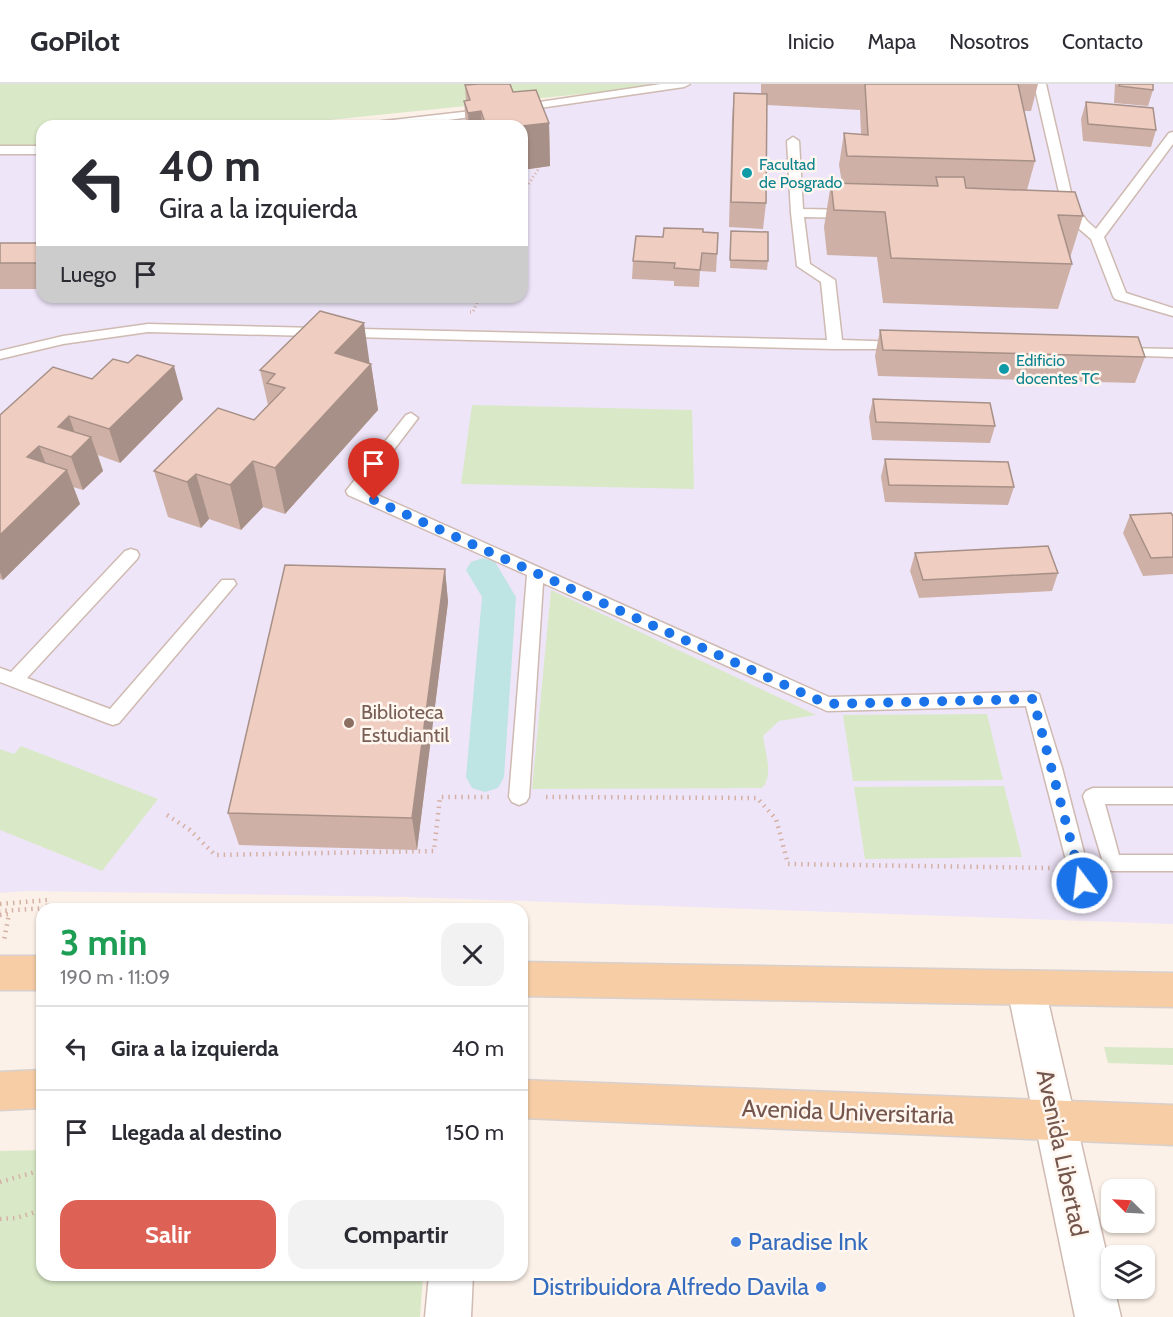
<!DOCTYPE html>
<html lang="es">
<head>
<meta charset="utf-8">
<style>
	body { margin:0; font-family:Cabin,sans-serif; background:#f2f2f3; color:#2b2b33; height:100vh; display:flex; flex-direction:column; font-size:22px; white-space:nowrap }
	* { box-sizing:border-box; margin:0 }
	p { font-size:20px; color:#7c7c81 }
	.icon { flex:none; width:33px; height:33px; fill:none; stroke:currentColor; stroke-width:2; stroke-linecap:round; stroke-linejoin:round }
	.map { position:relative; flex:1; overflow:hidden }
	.side { position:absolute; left:36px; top:819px; width:492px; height:378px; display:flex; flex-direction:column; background:#fff; border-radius:18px; box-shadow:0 2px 4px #0004 }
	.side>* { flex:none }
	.banner { position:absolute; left:36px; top:36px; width:492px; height:183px; border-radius:18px; box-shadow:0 2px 4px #0004; background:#fff; color:#2b2b33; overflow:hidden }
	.needle { width:39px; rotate:294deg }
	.buttons { position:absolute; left:1101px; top:1095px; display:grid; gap:12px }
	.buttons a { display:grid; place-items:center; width:54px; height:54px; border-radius:12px; background:#fff; box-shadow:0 2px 4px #0004; font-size:30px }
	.pin { position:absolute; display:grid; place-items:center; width:51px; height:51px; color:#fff; margin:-62px -26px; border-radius:50% 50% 50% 0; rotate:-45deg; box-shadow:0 0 6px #0007 }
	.pin .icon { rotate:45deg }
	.me { position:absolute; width:66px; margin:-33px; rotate:345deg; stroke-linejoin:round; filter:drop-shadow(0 0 4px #0008) }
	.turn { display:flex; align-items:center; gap:21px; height:126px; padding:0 24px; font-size:27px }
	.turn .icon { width:78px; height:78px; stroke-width:2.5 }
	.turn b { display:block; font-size:42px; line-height:51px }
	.then { display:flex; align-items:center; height:57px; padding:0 24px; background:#0003; gap:12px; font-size:22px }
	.round { display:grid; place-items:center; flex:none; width:63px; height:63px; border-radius:18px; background:#f2f2f3 }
	.head { display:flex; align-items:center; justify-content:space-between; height:102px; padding:0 24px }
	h1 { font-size:36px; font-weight:700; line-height:45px; color:#1e9e55 }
	.cta { display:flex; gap:12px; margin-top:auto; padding:12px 24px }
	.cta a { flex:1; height:69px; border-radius:18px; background:#de6155; color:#fff; font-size:24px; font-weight:700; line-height:69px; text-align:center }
	.cta a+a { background:#f2f2f3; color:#2b2b33 }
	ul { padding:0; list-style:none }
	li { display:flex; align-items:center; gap:18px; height:84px; padding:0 24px; border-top:2px solid #e1e1e2 }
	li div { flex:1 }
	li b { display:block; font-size:22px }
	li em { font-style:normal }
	header { display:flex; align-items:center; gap:36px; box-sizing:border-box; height:84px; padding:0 30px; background:#fff; border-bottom:2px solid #e1e1e2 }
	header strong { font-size:28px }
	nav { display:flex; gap:33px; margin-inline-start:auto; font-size:21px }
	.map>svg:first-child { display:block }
	.education { fill:#eee5f8 }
	.green { fill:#d9e9c7 }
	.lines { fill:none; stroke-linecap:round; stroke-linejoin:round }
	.canal { fill:#bee4e4; fill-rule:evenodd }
	.service-casing { stroke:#cfbab1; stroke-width:3 }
	.minor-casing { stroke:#cfbab1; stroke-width:3 }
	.primary-casing { stroke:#d8d0cd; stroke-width:3 }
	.path-far1 { stroke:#d5b0a4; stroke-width:3; stroke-dasharray:1 3; stroke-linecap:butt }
	.path { stroke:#d5b0a4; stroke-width:4.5; stroke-dasharray:1.5 5; stroke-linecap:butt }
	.service { fill:#fff; fill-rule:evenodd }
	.minor { fill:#fff; fill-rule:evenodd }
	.primary { fill:#f6cda5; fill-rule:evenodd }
	.wall { fill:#ceb0a6 }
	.shaded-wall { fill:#a79087 }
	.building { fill:#efcdc1; stroke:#a79087; stroke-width:1.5 }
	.route { stroke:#1a73e8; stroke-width:10; stroke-dasharray:0 18 }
	.culture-dot { fill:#0f9aa8; stroke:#fef6ef; stroke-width:2 }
	.education-dot { fill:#8d6e63; stroke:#fef6ef; stroke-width:2 }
	.shop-dot { fill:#3f7fe0; stroke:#fef6ef; stroke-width:2 }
	.labels { text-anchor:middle; stroke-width:5; stroke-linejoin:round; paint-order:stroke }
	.far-culture-label { font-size:16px; fill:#0d838f; stroke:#fef6ef; text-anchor:start }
	.education-label { font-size:20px; fill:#785e54; stroke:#fef6ef; text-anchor:start }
	.near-street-label { font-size:24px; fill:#75564d; stroke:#fef6ef }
	.near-shop-label { font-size:24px; fill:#366cbe; stroke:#fef6ef; text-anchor:start }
</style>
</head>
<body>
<header>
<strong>GoPilot</strong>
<nav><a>Inicio</a><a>Mapa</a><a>Nosotros</a><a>Contacto</a></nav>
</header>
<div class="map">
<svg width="1173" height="1233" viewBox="0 0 1173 1233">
	<rect width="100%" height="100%" fill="#fbf1e8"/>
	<path class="education" d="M685,0h488v840l-766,-27 -380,-6 -27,2v-740l42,-3v147h480v-171h-207l93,-8z"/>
	<path class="green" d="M0,0h680l-410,42h-228v23l-42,4z
		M472,321l220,5 2,79 -233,-5z
		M551,506l265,125 -37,6 -16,15c2,16 11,39 -1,52l-230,1z
		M987,630l16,66 -150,1 -10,-66z
		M21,662l137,53 -56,72 -102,-41v-81l14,5z
		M1004,702l18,71 -157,2 -11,-72z
		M1104,963l69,1v17l-65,-2z
		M42,1066v125h381l-3,42h-420v-166z"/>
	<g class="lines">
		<path class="canal" d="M483,474l12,4 21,35 -12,180 -6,11 -13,4 -13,-4 -6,-11 16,-180 -16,-27 5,-8z"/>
		<g class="service-casing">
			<path id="service" d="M661,0h29l-6,3 -165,24 -6,-3 6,-3z
				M1034,0h12l27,117 14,20 9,8 73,-96 4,-1v12l-69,93 22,56 47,15v8l-58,-17 -2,-3 -22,-57 -14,-12 -16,-26z
				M489,25l6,3 -2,2 -89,12h-35l6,-4z
				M793,53l6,4 4,68 49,1 6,4 -6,4 -48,-1 6,47 25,16 7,60 59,2 7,4 -2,3h-71l-687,-17 -85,12 -63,15v-8l63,-15 85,-12 679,16 -6,-58 -24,-16 -6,-53 -4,-72z
				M0,62h42v8h-42z
				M1121,264l52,1v8l-57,-2 -2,-3z
				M411,329l7,5 -54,71 465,208 204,-5 6,2 23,74 26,100 -3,6 -7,2 -7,-2 -3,-6 -42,-162 -199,5 -284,-128 -14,214 -3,5 -7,3 -7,-3 -3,-5 18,-222 -179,-80 -2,-4 60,-76z
				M131,465l6,2 2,4 -2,4 -110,119 83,31 112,-129h12l2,4 -117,139 -6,2 -6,-2 -107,-41v-14l11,4 114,-121z
				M1093,704h80v16h-68l14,51h54v16h-61l-7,-2 -22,-73 3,-5z"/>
		</g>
		<g class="minor-casing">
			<path id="minor" d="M1026,887l14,5 5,12 67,289v11h2l7,29h-46l-68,-329 5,-12z
				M429,1191h44l-2,42h-46z"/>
		</g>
		<g class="primary-casing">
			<path id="primary" d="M0,872h42v34h-42z
				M522,878l651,11v34l-651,-11z
				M42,986v38l-42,2v-38z
				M522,996l651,25v40l-651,-27z"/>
		</g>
		<path class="path-far1" d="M522,110l17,-26
			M470,228h3l6,-15"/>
		<path class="path" d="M546,713l211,1 19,21 12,45 263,4
			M167,731l23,15 25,25 219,-4 6,-54h53
			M0,820l48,-4v8l-48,3
			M0,831l9,-1 -5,26
			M0,1098l42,-12
			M0,1135l16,-1 26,-8"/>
		<use href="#service" class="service"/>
		<use href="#minor" class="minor"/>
		<use href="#primary" class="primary"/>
	</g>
	<path class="wall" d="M761,0h277l-7,27h-7l11,50 -8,29 56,26 -13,42 2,6 -14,45 -175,-6 -6,-46 -50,-2 -3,-28 7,-44h11l-3,-18 5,-32 17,1 -1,-24 -93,-5 -1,98 -3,26 -34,-2 3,-109 2,-25 27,1z
		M1115,0h38v6l-5,16 -34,-3z
		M465,1l48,7 36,31 1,43 -28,4v-44h-56l-2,-25h2z
		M1086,18l70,28 -5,17 -68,-6 -2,-22z
		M731,147l37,30 -1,9 -37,-2z
		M663,153l54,17 -1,18 -16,-1 -1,16 -25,-1v-5l-42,-2 1,-18z
		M0,159h42v46h-42z
		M880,246l265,27 -10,26 -257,-7 -3,-20z
		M370,279l1,1 7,46 -93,104 -22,-7 -22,23 -32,-11 -8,9 -33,-11 -14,-46 100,-51 14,-15 -8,-35z
		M92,295l91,20 -63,64 -22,-8 5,16 -20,19 -10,-3 7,17 -77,76 -3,-1v-164z
		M873,315l122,27 -5,17 -118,-3 -3,-23z
		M885,375l129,28 -6,18 -123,-3 -4,-25z
		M1130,431l43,1v58l-30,2 -20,-43z
		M915,469l143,20 -6,18 -133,7 -9,-27z
		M445,485l3,33 -31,248 -178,-5 -11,-32z"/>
	<path class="shaded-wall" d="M481,27l1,15h-13l-1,-13z
		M549,39l1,43 -28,4v-44z
		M364,239l6,43 1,-2 7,46 -93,104 -10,-46 60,-115z
		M174,282l9,33 -63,64 -11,-34z
		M69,332l11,32 11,-11 12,34 -20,19 -12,-33 -13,-30z
		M39,362l13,34 -25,-23z
		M253,377l10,46 -22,23 -11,-45z
		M67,386l13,34 -77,76 -3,-8v-37z
		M196,390l13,45 -8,9 -14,-46z
		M445,485l3,33 -31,248 -5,-32z"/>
	<path class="building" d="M479,0h31l3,8 23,-2 13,33 -27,3h-36l-5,-15 -13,2 -4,-12 6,-1 -5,-15z
		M865,0h153l17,77 -188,-5 -3,-23 24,2z
		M1120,0h33v6l-34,-4z
		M734,9l33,1 -1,109 -35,-1z
		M1086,18l67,6 3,22 -68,-6z
		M936,93h28l2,11 109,4 8,24 -25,-1 14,49 -181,-6 -6,-46 -51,-2 -3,-27 107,3z
		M664,144l39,1v3l15,1 -1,21 -15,-1 -2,17 -26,-2 1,-5 -42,-2 3,-25 27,1z
		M731,147l37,1v29l-38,-1z
		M0,159h42v20h-42z
		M320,227l44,12 -29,30 36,11 -96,104 -22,-7 -23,24 -34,-11 -9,8 -33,-11 64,-63 36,12 31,-32 -18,-5 8,-9 -15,-4z
		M880,246l258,7 7,20 -262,-7z
		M137,271l37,11 -65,63 -40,-13 -11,11 33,10 -20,20 -32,-11 -12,11 40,13 -67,65v-120l53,-48 39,12 21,-20 15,4z
		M873,315l117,4 5,23 -119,-4z
		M885,375l123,3 6,25 -125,-2z
		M1171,429l2,3v41l-22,1 -21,-43z
		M1048,462l10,27 -135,7 -8,-27z
		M285,481l160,4 -33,249 -184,-5z"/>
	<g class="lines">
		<path class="route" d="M374,416l453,204 206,-5 49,184"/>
	</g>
	<g class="culture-dot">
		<circle cx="747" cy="89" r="6"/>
		<circle cx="1004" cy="285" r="6"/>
	</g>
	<circle class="education-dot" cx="349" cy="639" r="6"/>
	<g class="shop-dot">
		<circle cx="736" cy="1158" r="6"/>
		<circle cx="821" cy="1203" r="6"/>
	</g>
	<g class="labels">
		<g class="far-culture-label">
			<text x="759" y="86">Facultad<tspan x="759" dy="18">de Posgrado</tspan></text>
			<text x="1016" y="282">Edificio<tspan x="1016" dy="18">docentes TC</tspan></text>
		</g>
		<g class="education-label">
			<text x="361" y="635">Biblioteca<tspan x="361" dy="23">Estudiantil</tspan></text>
		</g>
		<g class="near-street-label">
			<text transform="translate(848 1028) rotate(2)" y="8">Avenida Universitaria</text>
			<text transform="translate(1062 1069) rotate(78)" y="8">Avenida Libertad</text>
		</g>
		<g class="near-shop-label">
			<text x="748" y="1166">Paradise Ink</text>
			<text x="809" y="1211" text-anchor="end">Distribuidora Alfredo Davila</text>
		</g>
	</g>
</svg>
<div class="buttons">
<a><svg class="needle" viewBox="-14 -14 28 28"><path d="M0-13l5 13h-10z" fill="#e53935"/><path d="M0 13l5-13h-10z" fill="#7c7c81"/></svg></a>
<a><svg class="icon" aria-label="layers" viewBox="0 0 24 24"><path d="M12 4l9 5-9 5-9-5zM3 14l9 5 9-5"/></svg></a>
</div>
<div class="pin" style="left:374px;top:416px;background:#d93025"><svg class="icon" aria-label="arrive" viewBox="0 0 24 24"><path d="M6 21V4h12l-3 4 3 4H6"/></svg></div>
<svg class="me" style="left:1082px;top:799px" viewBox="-20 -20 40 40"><circle r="17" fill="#1a73e8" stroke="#fff" stroke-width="3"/><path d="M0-11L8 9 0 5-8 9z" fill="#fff"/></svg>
<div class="banner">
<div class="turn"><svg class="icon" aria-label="left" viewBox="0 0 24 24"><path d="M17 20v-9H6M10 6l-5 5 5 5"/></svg><div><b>40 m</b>Gira a la izquierda</div></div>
<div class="then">Luego<svg class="icon" aria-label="arrive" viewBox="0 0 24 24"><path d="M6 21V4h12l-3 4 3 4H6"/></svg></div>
</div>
<section class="side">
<div class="head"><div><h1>3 min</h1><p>190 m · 11:09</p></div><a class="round"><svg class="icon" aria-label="close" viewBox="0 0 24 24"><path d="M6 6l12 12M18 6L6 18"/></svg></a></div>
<ul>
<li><svg class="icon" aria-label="left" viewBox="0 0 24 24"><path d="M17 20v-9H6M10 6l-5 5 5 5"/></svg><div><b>Gira a la izquierda</b></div><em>40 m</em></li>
<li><svg class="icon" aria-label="arrive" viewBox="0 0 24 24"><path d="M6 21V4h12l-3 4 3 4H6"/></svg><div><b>Llegada al destino</b></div><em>150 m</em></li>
</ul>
<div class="cta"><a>Salir</a><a>Compartir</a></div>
</section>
</div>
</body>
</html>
